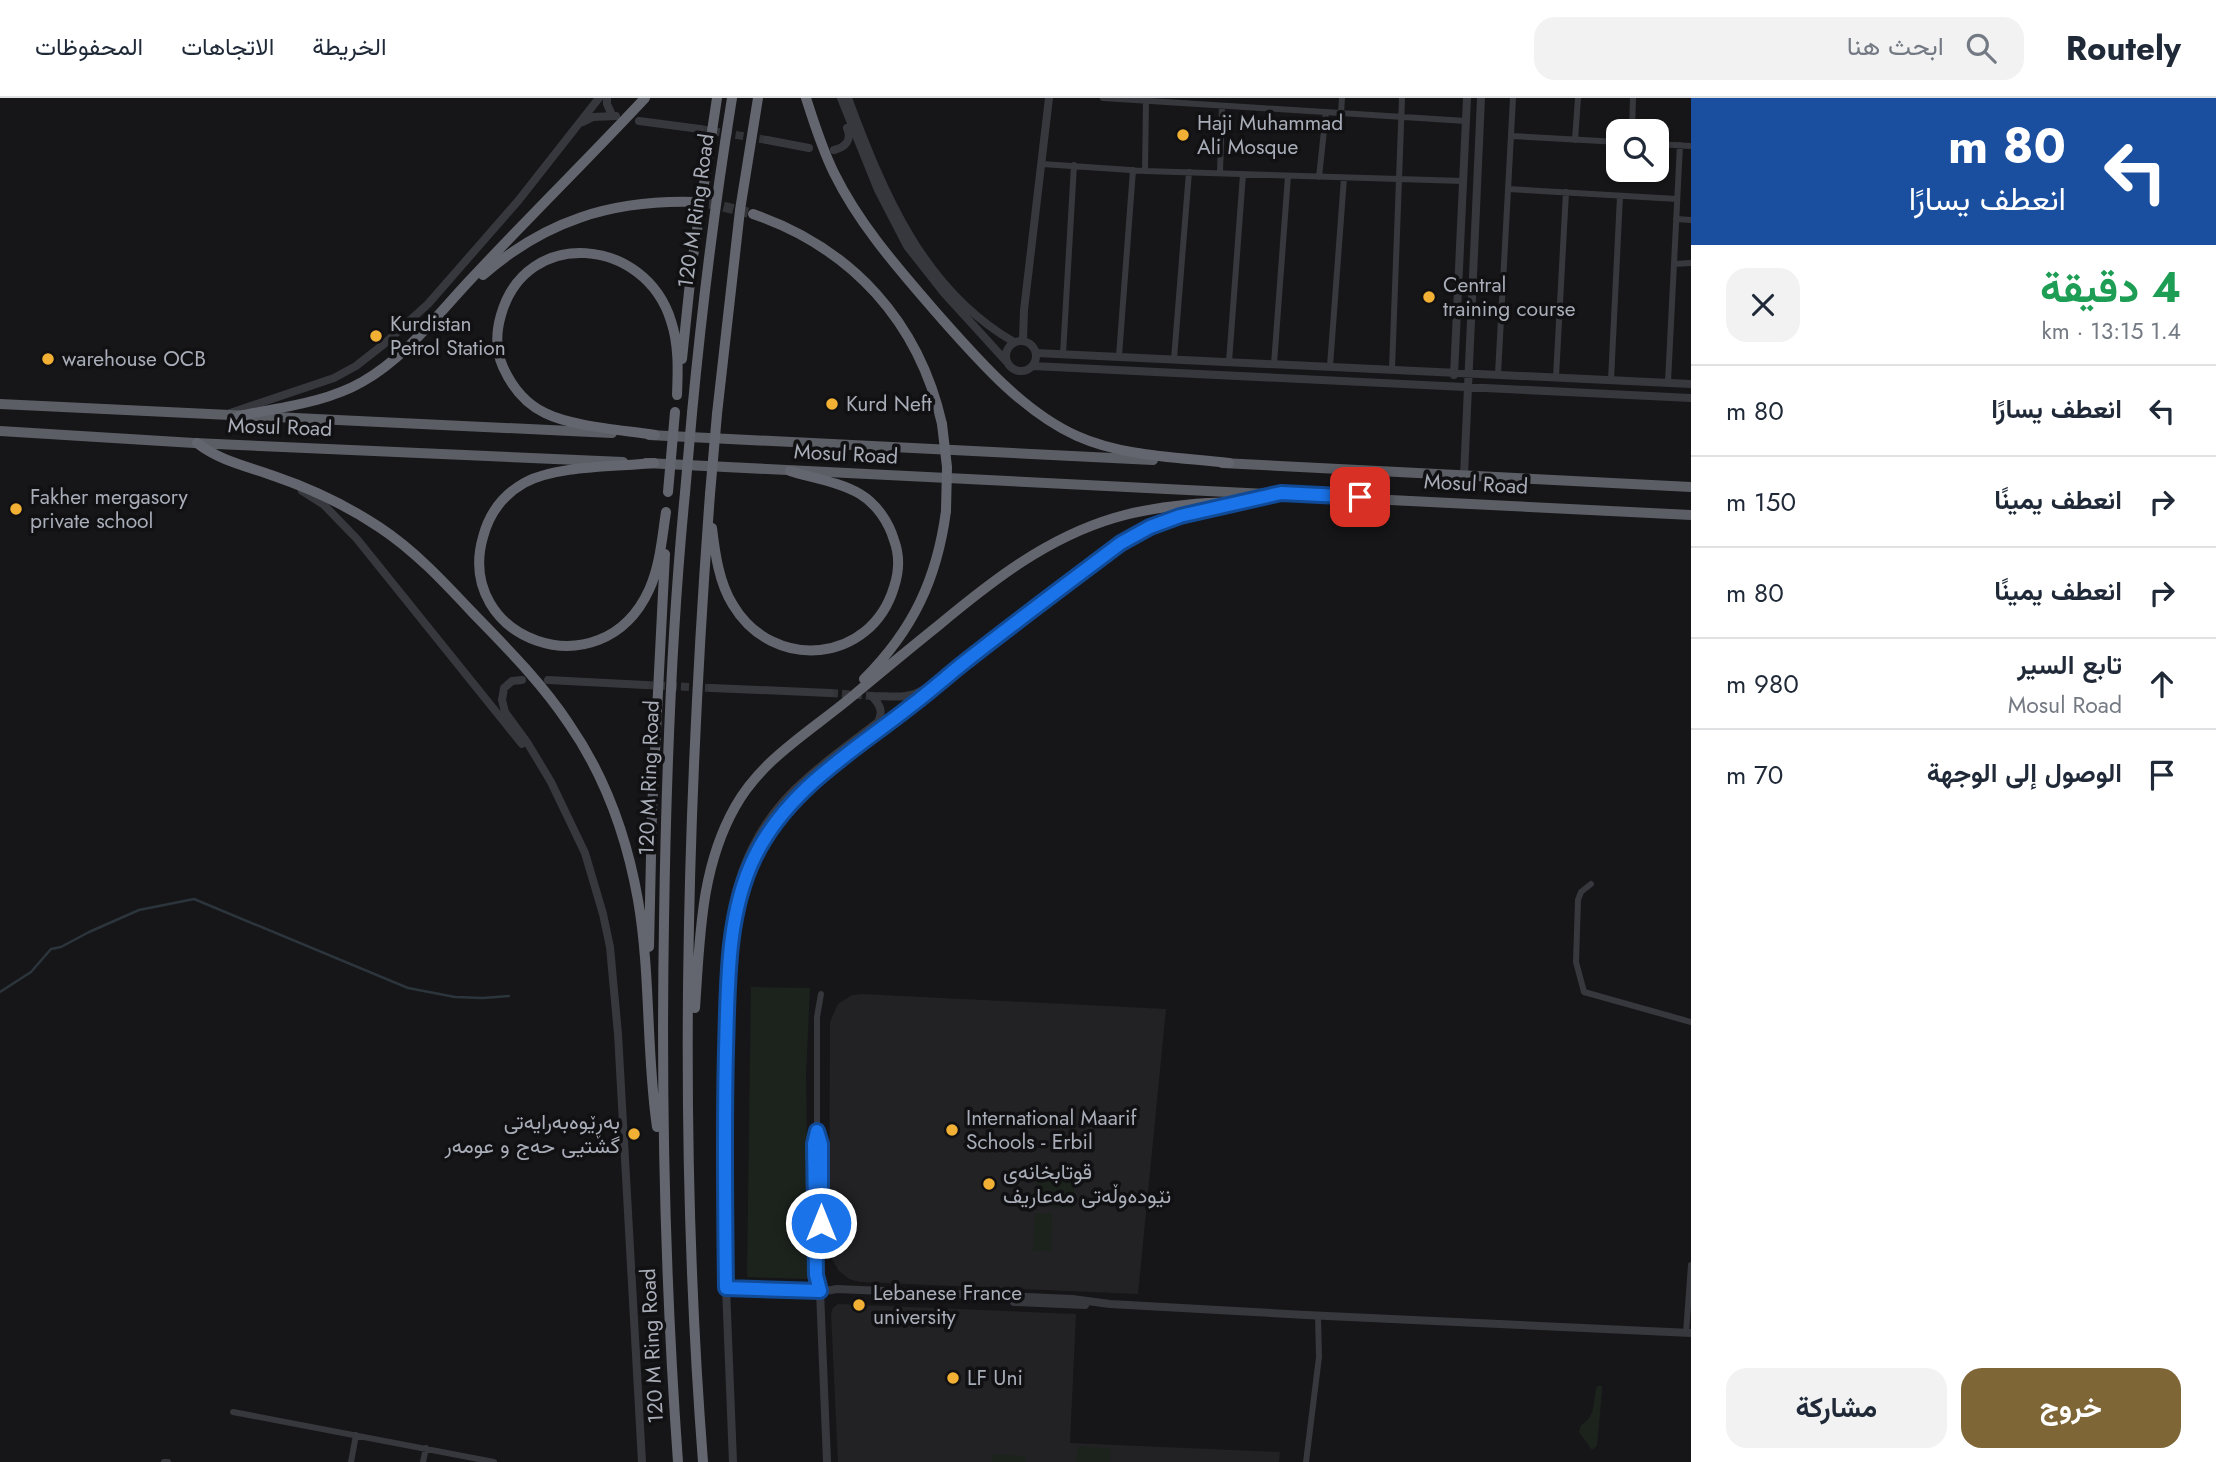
<!DOCTYPE html>
<html lang="ar">
<head>
<meta charset="utf-8">
<style>
	body { margin:0; font-family:Jost,Vazirmatn,sans-serif; background:#f2f2f3; color:#1f2937; direction:rtl; height:100vh; display:flex; flex-direction:column; font-size:26px; white-space:nowrap }
	* { box-sizing:border-box; margin:0 }
	p { font-size:23px; color:#747a83 }
	.icon { flex:none; width:38px; height:38px; fill:none; stroke:currentColor; stroke-width:2; stroke-linecap:round; stroke-linejoin:round }
	.map { position:relative; flex:1; overflow:hidden; direction:ltr }
	.panel { display:flex; flex-direction:column; background:#fff; width:525px }
	.panel>* { flex:none }
	.guide { background:#1a4fa0; color:#fff; overflow:hidden }
	.fabs { position:absolute; left:1606px; top:21px; display:grid; gap:14px }
	.fabs a { display:grid; place-items:center; width:63px; height:63px; border-radius:14px; background:#fff; box-shadow:0 2px 5px #0004; font-size:35px }
	.pin { position:absolute; display:grid; place-items:center; width:60px; height:60px; color:#fff; margin:-30px; border-radius:14px; box-shadow:0 4px 10px #0006 }
	.me { position:absolute; width:77px; margin:-38px; rotate:0deg; stroke-linejoin:round; filter:drop-shadow(0 0 5px #0008) }
	.turn { display:flex; align-items:center; gap:24px; height:147px; padding:0 35px; font-size:32px }
	.turn .icon { width:91px; height:91px; stroke-width:2.5 }
	.turn b { display:block; font-size:49px; line-height:60px }
	.round { display:grid; place-items:center; flex:none; width:74px; height:74px; border-radius:21px; background:#f2f2f3 }
	.head { display:flex; align-items:center; justify-content:space-between; height:119px; padding:0 35px }
	h1 { font-size:42px; font-weight:700; line-height:52px; color:#1e9e55 }
	.cta { display:flex; gap:14px; margin-top:auto; padding:14px 35px }
	.cta a { flex:1; height:80px; border-radius:21px; background:#7e6636; color:#fff; font-size:28px; font-weight:700; line-height:80px; text-align:center }
	.cta a+a { background:#f2f2f3; color:#1f2937 }
	ul { padding:0; list-style:none }
	li { display:flex; align-items:center; gap:21px; height:91px; padding:0 35px; border-top:2px solid #e0e1e3 }
	li div { flex:1 }
	li b { display:block; font-size:26px }
	li em { font-style:normal }
	header { display:flex; align-items:center; gap:42px; box-sizing:border-box; height:98px; padding:0 35px; background:#fff; border-bottom:2px solid #e0e1e3 }
	header strong { font-size:33px }
	nav { display:flex; gap:38px; margin-inline-start:auto; font-size:24px }
	.search { width:490px; height:63px; background:#f2f2f3; display:flex; align-items:center; gap:18px; box-sizing:border-box; padding:0 24px; border-radius:21px; color:#747a83; font-size:26px }
	main { display:flex; flex:1; min-height:0 }
	.map>svg:first-child { display:block }
	.built { fill:#222225 }
	.green { fill:#1c231d }
	.lines { fill:none; stroke-linecap:round; stroke-linejoin:round }
	.stream { stroke:#2c353c; stroke-width:2.5 }
	.tertiary-tunnel { stroke:#333438; stroke-width:8; stroke-dasharray:8 4; stroke-linecap:butt }
	.motorway-tunnel { stroke:#333438; stroke-width:10; stroke-dasharray:10 5; stroke-linecap:butt }
	.minor { stroke:#37383d; stroke-width:6 }
	.tertiary { stroke:#37383d; stroke-width:8 }
	.trunk { stroke:#5b5e65; stroke-width:10 }
	.motorway { stroke:#63666e; stroke-width:10 }
	.motorway-bridge { stroke:#63666e; stroke-width:10 }
	.route-casing { stroke:#114b97; stroke-width:18 }
	.route { stroke:#1a73e8; stroke-width:12 }
	.poi-dot { fill:#f2b134; stroke:#111113; stroke-width:2.5 }
	.labels { text-anchor:middle; stroke-width:7; stroke-linejoin:round; paint-order:stroke }
	.poi-label { font-size:21px; fill:#a8adb8; stroke:#111113; text-anchor:start }
	.street-label { font-size:21px; fill:#a8adb8; stroke:#111113 }
</style>
</head>
<body>
<header>
<strong>Routely</strong>
<div class="search"><svg class="icon" aria-label="search" viewBox="0 0 24 24"><circle cx="10" cy="10" r="6"/><path d="M15 15l6 6"/></svg>ابحث هنا</div>
<nav><a>الخريطة</a><a>الاتجاهات</a><a>المحفوظات</a></nav>
</header>
<main>
<section class="panel">
<div class="guide">
<div class="turn"><svg class="icon" aria-label="left" viewBox="0 0 24 24"><path d="M17 20v-9H6M10 6l-5 5 5 5"/></svg><div><b>80 m</b>انعطف يسارًا</div></div>
</div>
<div class="head"><div><h1>4 دقيقة</h1><p>1.4 km · 13:15</p></div><a class="round"><svg class="icon" aria-label="close" viewBox="0 0 24 24"><path d="M6 6l12 12M18 6L6 18"/></svg></a></div>
<ul>
<li><svg class="icon" aria-label="left" viewBox="0 0 24 24"><path d="M17 20v-9H6M10 6l-5 5 5 5"/></svg><div><b>انعطف يسارًا</b></div><em>80 m</em></li>
<li><svg class="icon" aria-label="right" viewBox="0 0 24 24"><path d="M7 20v-9h11M14 6l5 5-5 5"/></svg><div><b>انعطف يمينًا</b></div><em>150 m</em></li>
<li><svg class="icon" aria-label="right" viewBox="0 0 24 24"><path d="M7 20v-9h11M14 6l5 5-5 5"/></svg><div><b>انعطف يمينًا</b></div><em>80 m</em></li>
<li><svg class="icon" aria-label="ahead" viewBox="0 0 24 24"><path d="M12 20V5M6 11l6-6 6 6"/></svg><div><b>تابع السير</b><p>Mosul Road</p></div><em>980 m</em></li>
<li><svg class="icon" aria-label="arrive" viewBox="0 0 24 24"><path d="M6 21V4h12l-3 4 3 4H6"/></svg><div><b>الوصول إلى الوجهة</b></div><em>70 m</em></li>
</ul>
<div class="cta"><a>خروج</a><a>مشاركة</a></div>
</section>
<div class="map">
<svg width="1691" height="1364" viewBox="0 0 1691 1364">
	<rect width="100%" height="100%" fill="#161618"/>
	<path class="built" d="M862,896l304,15 -28,285 -278,-12 -11,-3 -10,-8 -6,-10 -4,-11 1,-228 8,-18 14,-9z
		M838,1206l238,10 -6,129 210,9 -1,10h-441l-7,-148 2,-6z"/>
	<path class="green" d="M751,889l59,1 -4,87 3,204 -62,-2z
		M1037,1071l38,1 -2,38 -38,-2z
		M1035,1115l17,1 -1,37h-18z
		M1597,1288h5v5l-5,55 -5,4 -13,-18 2,-7c16,-9 11,-24 16,-39z
		M1078,1348l33,3 -1,13h-34z
		M992,1356l33,2v6h-33z"/>
	<g class="lines">
		<path class="stream" d="M0,894l31,-20 20,-23 10,-2 28,-15 50,-22 55,-11 214,89 47,9 28,1 26,-2"/>
		<path class="tertiary-tunnel" d="M700,31l67,11
			M645,587l67,3
			M830,595l42,3"/>
		<path class="motorway-tunnel" d="M694,105l19,1 40,10"/>
		<path class="minor" d="M1103,0l363,23
			M1341,15l1,-15
			M1632,33l1,-33
			M1511,38l108,6
			M1575,42l3,-42
			M1657,46l34,2
			M1042,66l103,7 318,10
			M1145,73l1,-72
			M1220,75l2,-67
			M1319,79l7,-65
			M1508,91l169,10
			M1676,121l15,1
			M1674,166l17,-1
			M1472,192l31,1
			M1063,256l11,-189
			M1119,258l14,-186
			M1174,261l15,-187
			M1229,264l14,-188
			M1274,266l14,-188
			M1330,268l14,-188
			M1392,271l10,-271
			M1498,276l15,-276
			M1556,279l10,-185
			M1611,282l9,-184
			M1668,284l12,-237
			M1591,786l-10,8 -3,8 -2,62 8,30 107,30
			M817,1033l4,13v132l-2,8
			M820,1193l-4,-16 -2,-131 3,-13v-114l4,-23
			M1686,1235l5,-68
			M233,1314l261,50
			M164,1364h4
			M351,1364l5,-27
			M423,1364l3,-14
			M1306,1364l13,-105 -1,-42"/>
		<path class="tertiary" d="M607,0v6l5,11
			M841,0l37,92 29,56 37,47 62,68
			M848,0c35,94 75,192 166,244
			M639,23l61,8
			M583,24l10,-5 23,-1
			M767,42l42,8
			M834,52c12,-3 18,-10 13,-22
			M1023,242l1,-30 25,-212
			M1006 258a15 15 0 1 1 30 0a15 15 0 1 1-30 0Z
			M1036,255l655,31
			M1033,268l658,32
			M1454,277l13,-277
			M230,315l104,-35 22,-12 28,-22 44,-40 90,-103 81,-103
			M1464,378l17,-378
			M302,393l22,14 33,34 165,205
			M522,582l-10,1 -8,7 -2,12 3,12 22,30 24,40 34,71 18,61 7,33 8,87 24,428
			M548,582l97,5
			M712,590l118,5
			M872,598c21,0 36,4 54,-8
			M729,836c5,-60 30,-115 77,-155 23,-21 48,-38 72,-57 6,-11 1,-18 -6,-26
			M729,870l-5,173 2,147 7,174
			M726,1190l100,3 11,-2 235,10 38,5 196,11 385,18
			M820,1193l7,171
			M1014,1204l71,3"/>
		<path class="trunk" d="M0,306l612,29
			M0,333l194,12 429,19
			M649,337l504,25
			M646,365l1045,52
			M1222,365l469,24"/>
		<path class="motorway" d="M806,0c8,25 16,51 28,75 25,51 63,94 100,137 40,45 87,101 143,126 47,21 102,21 152,27
			M753,116c99,34 166,108 189,210
			M483,177c62,-54 128,-75 210,-73
			M682,261l10,-96 25,-165
			M692,315c10,-106 23,-210 40,-315
			M717,316l23,-204 18,-112
			M239,318c42,-9 86,-13 123,-34 44,-25 75,-67 109,-103 57,-61 117,-120 174,-181
			M655,337c-31,-5 -82,-8 -110,-22 -19,-9 -33,-26 -42,-46 -7,-16 -7,-35 -2,-52 25,-89 144,-78 170,6 8,24 7,49 6,74
			M197,345c23,18 50,23 77,33 38,13 72,29 105,51 35,23 64,54 93,85 34,35 70,71 97,112 36,52 58,114 69,176 13,75 8,152 19,227
			M654,365c-37,4 -98,2 -130,20 -21,12 -35,31 -41,54 -29,102 118,157 166,53 11,-24 13,-52 17,-78
			M712,430c3,25 7,55 21,77 40,67 138,59 161,-18 5,-15 6,-31 0,-47 -5,-17 -17,-36 -34,-46 -20,-12 -48,-16 -70,-23
			M864,581c49,-49 73,-100 82,-168
			M649,849l3,-137 13,-256
			M729,876l8,-62 16,-52 23,-39 27,-31 110,-85 51,-43 157,-119 49,-24 38,-10
			M695,910c5,-69 5,-139 40,-201 26,-47 74,-75 114,-108 30,-25 60,-50 90,-74 54,-45 108,-87 175,-107 30,-9 63,-13 94,-15 26,-1 49,-1 73,-10
			M678,1364c-13,-180 -17,-360 -14,-540 2,-143 7,-287 21,-429
			M703,1364c-25,-322 -17,-646 7,-968"/>
		<path class="motorway-bridge" d="M942,326l5,43 -1,44
			M668,394l7,-80
			M685,395l7,-80
			M710,396l7,-80"/>
	</g>
	<g class="lines">
		<g class="route-casing">
			<path id="route" d="M821,1125v-79l-4,-13 -3,13 2,131 4,16 -94,-3c-1,-79 -2,-158 0,-238 2,-63 0,-134 28,-192 33,-69 100,-107 158,-153 17,-13 33,-27 49,-40 53,-42 107,-82 160,-122l29,-16 30,-11 101,-23 79,4"/>
		</g>
		<use href="#route" class="route"/>
	</g>
	<g class="poi-dot">
		<circle cx="1183" cy="37" r="7"/>
		<circle cx="1429" cy="199" r="7"/>
		<circle cx="376" cy="238" r="7"/>
		<circle cx="48" cy="261" r="7"/>
		<circle cx="832" cy="306" r="7"/>
		<circle cx="16" cy="411" r="7"/>
		<circle cx="952" cy="1032" r="7"/>
		<circle cx="634" cy="1036" r="7"/>
		<circle cx="989" cy="1086" r="7"/>
		<circle cx="859" cy="1207" r="7"/>
		<circle cx="953" cy="1280" r="7"/>
	</g>
	<g class="labels">
		<g class="poi-label">
			<text x="1197" y="32">Haji Muhammad<tspan x="1197" dy="24">Ali Mosque</tspan></text>
			<text x="1443" y="194">Central<tspan x="1443" dy="24">training course</tspan></text>
			<text x="390" y="233">Kurdistan<tspan x="390" dy="24">Petrol Station</tspan></text>
			<text x="62" y="268">warehouse OCB</text>
			<text x="846" y="313">Kurd Neft</text>
			<text x="30" y="406">Fakher mergasory<tspan x="30" dy="24">private school</tspan></text>
			<text x="966" y="1027">International Maarif<tspan x="966" dy="24">Schools - Erbil</tspan></text>
			<text x="620" y="1031" text-anchor="end">بەڕێوەبەرایەتی<tspan x="620" dy="24">گشتیی حەج و عومەر</tspan></text>
			<text x="1003" y="1081">قوتابخانەی<tspan x="1003" dy="24">نێودەوڵەتی مەعاریف</tspan></text>
			<text x="873" y="1202">Lebanese France<tspan x="873" dy="24">university</tspan></text>
			<text x="967" y="1287">LF Uni</text>
		</g>
		<g class="street-label">
			<text transform="translate(696 113) rotate(-82)" y="7">120 M Ring Road</text>
			<text transform="translate(280 329) rotate(2)" y="7">Mosul Road</text>
			<text transform="translate(846 356) rotate(3)" y="7">Mosul Road</text>
			<text transform="translate(1476 386) rotate(3)" y="7">Mosul Road</text>
			<text transform="translate(649 680) rotate(-88)" y="7">120 M Ring Road</text>
			<text transform="translate(652 1248) rotate(-93)" y="7">120 M Ring Road</text>
		</g>
	</g>
</svg>
<div class="fabs">
<a><svg class="icon" aria-label="search" viewBox="0 0 24 24"><circle cx="10" cy="10" r="6"/><path d="M15 15l6 6"/></svg></a>
</div>
<div class="pin" style="left:1360px;top:399px;background:#d93025"><svg class="icon" aria-label="arrive" viewBox="0 0 24 24"><path d="M6 21V4h12l-3 4 3 4H6"/></svg></div>
<svg class="me" style="left:821px;top:1125px" viewBox="-20 -20 40 40"><circle r="17" fill="#1a73e8" stroke="#fff" stroke-width="3"/><path d="M0-11L8 9 0 5-8 9z" fill="#fff"/></svg>
</div>
</main>
</body>
</html>
